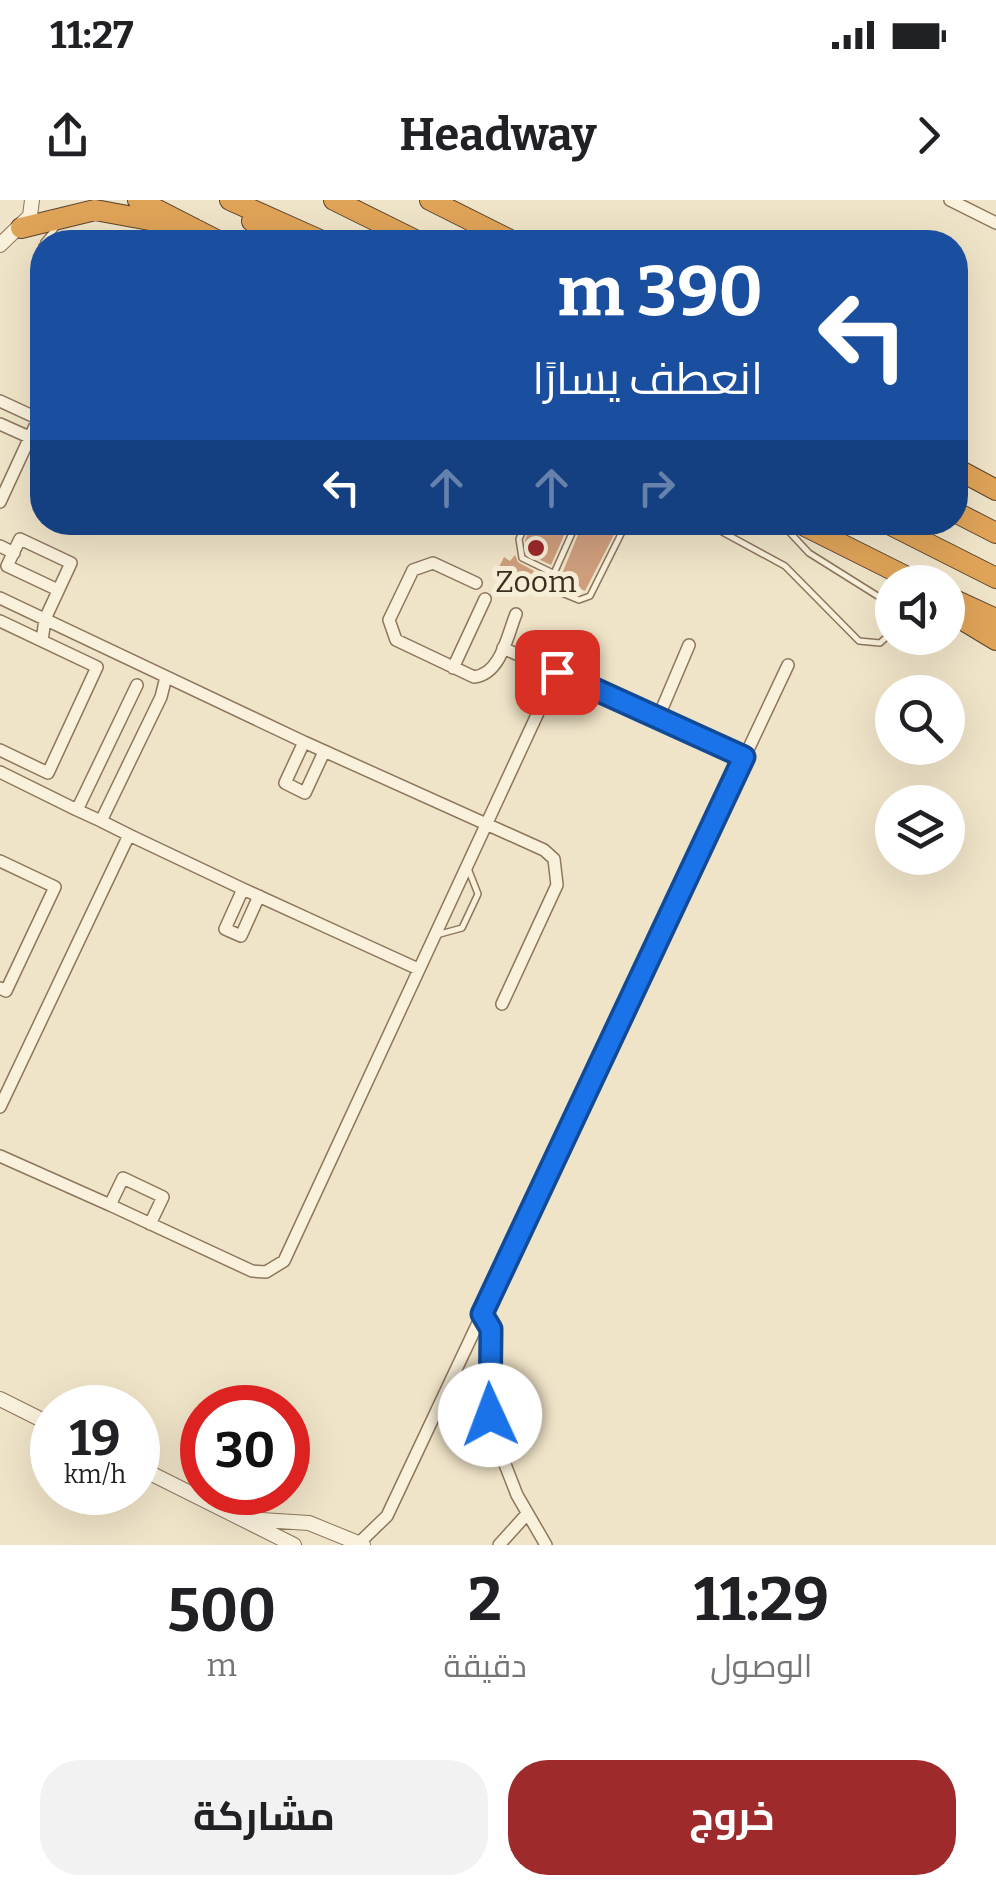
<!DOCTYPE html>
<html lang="ar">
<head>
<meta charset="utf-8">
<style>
	body { margin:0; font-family:Bitter,Cairo,serif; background:#f2f2f2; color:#202124; direction:rtl; height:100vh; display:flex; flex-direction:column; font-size:38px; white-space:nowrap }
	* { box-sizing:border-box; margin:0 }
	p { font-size:32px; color:#757577 }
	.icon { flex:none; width:55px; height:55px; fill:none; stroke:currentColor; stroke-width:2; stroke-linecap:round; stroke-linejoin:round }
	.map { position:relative; height:1345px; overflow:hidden; direction:ltr }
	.side { display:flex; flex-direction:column; background:#fff; flex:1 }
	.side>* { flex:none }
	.banner { position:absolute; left:30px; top:30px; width:938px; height:305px; border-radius:40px; box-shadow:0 10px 40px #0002; direction:rtl; background:#1a4fa0; color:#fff; overflow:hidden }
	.buttons { position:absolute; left:875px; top:365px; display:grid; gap:20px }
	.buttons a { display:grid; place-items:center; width:90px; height:90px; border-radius:50%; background:#fff; box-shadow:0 10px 40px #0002; font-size:50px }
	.speed { position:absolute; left:30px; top:1185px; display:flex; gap:20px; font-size:50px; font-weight:700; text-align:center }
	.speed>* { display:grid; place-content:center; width:130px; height:130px; border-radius:50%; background:#fff; box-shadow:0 10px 40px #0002; line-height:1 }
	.speed small { font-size:25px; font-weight:400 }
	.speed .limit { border:15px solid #d22; background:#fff; color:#111 }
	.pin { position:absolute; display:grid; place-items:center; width:85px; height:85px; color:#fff; margin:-42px; border-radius:20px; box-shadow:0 5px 15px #0006 }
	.me { position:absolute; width:110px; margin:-55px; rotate:358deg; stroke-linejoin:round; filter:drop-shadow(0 0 8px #0008) }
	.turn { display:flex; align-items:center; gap:35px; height:210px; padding:0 40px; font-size:45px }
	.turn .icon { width:130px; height:130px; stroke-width:2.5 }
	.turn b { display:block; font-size:70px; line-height:85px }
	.lanes { display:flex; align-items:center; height:95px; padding:0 40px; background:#0003; justify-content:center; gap:50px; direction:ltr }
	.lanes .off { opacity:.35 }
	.eta { display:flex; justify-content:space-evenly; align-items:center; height:170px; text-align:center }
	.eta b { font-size:60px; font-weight:700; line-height:70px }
	.button { display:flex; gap:20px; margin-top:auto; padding:20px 40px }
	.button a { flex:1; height:115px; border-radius:40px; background:#9e2a2b; color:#fff; font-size:40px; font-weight:700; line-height:115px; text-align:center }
	.button a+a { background:#f2f2f2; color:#202124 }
	.status { display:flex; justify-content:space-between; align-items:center; height:70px; padding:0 50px; background:#fff; direction:ltr }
	.status svg { height:28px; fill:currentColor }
	header { display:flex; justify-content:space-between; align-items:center; height:130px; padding:0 40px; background:#fff; font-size:45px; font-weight:700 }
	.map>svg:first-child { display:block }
	.building { fill:#cf9f7d }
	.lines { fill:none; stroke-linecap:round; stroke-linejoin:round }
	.service-casing { stroke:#8d765c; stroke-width:8 }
	.minor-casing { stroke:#8d765c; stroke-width:14 }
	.tertiary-casing { stroke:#8d765c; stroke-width:16 }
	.motorway-casing { stroke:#5b4430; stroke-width:22 }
	.service { stroke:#faf1dc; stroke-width:5 }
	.minor { stroke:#faf1dc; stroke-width:11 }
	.tertiary { stroke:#faf1dc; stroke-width:14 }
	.motorway { stroke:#e0a458; stroke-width:20 }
	.route-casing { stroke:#114b97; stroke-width:25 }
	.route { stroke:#1a73e8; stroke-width:18 }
	.poi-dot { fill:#9e2a2b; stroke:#f7eed8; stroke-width:4 }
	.labels { text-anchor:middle; stroke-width:10; stroke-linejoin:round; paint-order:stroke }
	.poi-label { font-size:30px; fill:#3d2e20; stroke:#f7eed8 }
</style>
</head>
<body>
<div class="status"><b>11:27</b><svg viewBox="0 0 49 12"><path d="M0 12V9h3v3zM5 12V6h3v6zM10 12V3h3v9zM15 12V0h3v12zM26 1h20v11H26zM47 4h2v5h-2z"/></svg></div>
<header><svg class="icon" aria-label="forward" viewBox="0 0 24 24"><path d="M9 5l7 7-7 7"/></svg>Headway<svg class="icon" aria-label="share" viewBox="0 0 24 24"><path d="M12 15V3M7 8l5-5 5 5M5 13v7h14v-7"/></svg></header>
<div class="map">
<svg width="996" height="1345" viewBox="0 0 996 1345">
	<rect width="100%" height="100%" fill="#f0e4c8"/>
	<path class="building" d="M533,322h37l-19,43 -23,-11 -3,-14z
		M583,322h20l14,7 -32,62 -25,-12z
		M515,355l3,7 16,9 -9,18 -10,-5 -3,5 -19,-10 11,-22 6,4z"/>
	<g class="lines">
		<g class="service-casing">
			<path id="service" d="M44,42l14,-17
				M42,46v19
				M527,322l-8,17 3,19 31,15
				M577,322l-26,58 6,11 22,9 11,-4 37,-74
				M704,322l81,44 74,75 21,2 12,-11
				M780,322l29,31 83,52
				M440,734l22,-6 16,-34 -9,-23"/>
		</g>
		<g class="minor-casing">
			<path id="minor" d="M950,0l46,23
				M0,201l39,18
				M0,224l29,13
				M0,302l42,-91
				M0,346l14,7
				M476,383l-43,-20 -20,7 -24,50 7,20 78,37c27,-3 33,-41 42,-63
				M0,398l304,144
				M0,421l97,46 -49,106 -48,-23
				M42,441l3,-22 26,-56 -51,-24 -13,27 51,24
				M503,448l241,109
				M453,468l32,-69
				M658,518l31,-73
				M324,552l-19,41 -20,-10 19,-41 240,108 10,9 3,26 -55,119
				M0,572l77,38
				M101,621l-24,-11 60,-125
				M129,635l114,54
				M0,661l55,26 -49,104 -6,-3
				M259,696l-18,40 -16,-7 18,-40c58,26 115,53 173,79
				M0,907l129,-272 -28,-14 60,-124 5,-20
				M0,956l110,49
				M150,1024l13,-27 -40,-19 -13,27 142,66 14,1 18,-11 284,-613
				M483,1114l8,15 -4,66 7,41 23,59 29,50
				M359,1343l28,-27 401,-851
				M499,1345l28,-31"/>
		</g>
		<g class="tertiary-casing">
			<path id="tertiary" d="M0,45l30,-29 2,-16
				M0,1199l52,26
				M138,1267l156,78
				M248,1319l61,4 54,22"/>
		</g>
		<g class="motorway-casing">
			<path id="motorway" d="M138,0l82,42
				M230,0l94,42
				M334,0l85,42
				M430,0l84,42
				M252,21l33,21
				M21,28l74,-18 98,18
				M955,268l41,22
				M955,312l41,21
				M797,322l120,60
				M885,322l111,56
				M948,397l48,22
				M948,411l48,29"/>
		</g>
		<use href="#service" class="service"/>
		<use href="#minor" class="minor"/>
		<use href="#tertiary" class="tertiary"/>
		<use href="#motorway" class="motorway"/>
	</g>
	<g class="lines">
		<g class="route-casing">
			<path id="route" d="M490,1215l1,-86 -9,-15 262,-557 -187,-85"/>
		</g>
		<use href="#route" class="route"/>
	</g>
	<circle class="poi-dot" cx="536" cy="348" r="10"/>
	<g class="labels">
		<g class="poi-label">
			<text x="536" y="392">Zoom</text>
		</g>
	</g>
</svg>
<div class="buttons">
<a><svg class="icon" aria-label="sound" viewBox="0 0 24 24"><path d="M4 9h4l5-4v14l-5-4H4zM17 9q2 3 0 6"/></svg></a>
<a><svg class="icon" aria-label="search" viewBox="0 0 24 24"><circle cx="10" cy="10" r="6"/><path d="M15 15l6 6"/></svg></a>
<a><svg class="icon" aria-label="layers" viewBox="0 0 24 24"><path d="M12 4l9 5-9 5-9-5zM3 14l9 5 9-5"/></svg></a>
</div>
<div class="speed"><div>19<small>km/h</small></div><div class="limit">30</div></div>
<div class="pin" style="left:557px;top:472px;background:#d93025"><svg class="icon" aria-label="arrive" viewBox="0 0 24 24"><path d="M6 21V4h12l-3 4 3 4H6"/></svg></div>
<svg class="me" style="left:490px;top:1215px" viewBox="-20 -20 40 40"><circle r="19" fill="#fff"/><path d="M0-13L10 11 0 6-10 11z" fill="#1a73e8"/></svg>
<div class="banner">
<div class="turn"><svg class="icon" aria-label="left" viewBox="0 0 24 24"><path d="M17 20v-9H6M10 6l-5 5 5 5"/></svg><div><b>390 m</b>انعطف يسارًا</div></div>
<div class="lanes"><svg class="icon" aria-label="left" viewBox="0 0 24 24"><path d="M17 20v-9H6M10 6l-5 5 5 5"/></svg><svg class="icon off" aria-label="ahead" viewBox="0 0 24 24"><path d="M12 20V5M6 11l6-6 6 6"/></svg><svg class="icon off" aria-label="ahead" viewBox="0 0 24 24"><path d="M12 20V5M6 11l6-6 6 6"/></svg><svg class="icon off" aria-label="right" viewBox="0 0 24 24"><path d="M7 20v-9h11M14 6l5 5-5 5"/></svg></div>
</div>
</div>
<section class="side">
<div class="eta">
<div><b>11:29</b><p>الوصول</p></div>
<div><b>2</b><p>دقيقة</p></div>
<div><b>500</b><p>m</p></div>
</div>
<div class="button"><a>خروج</a><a>مشاركة</a></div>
</section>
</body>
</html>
